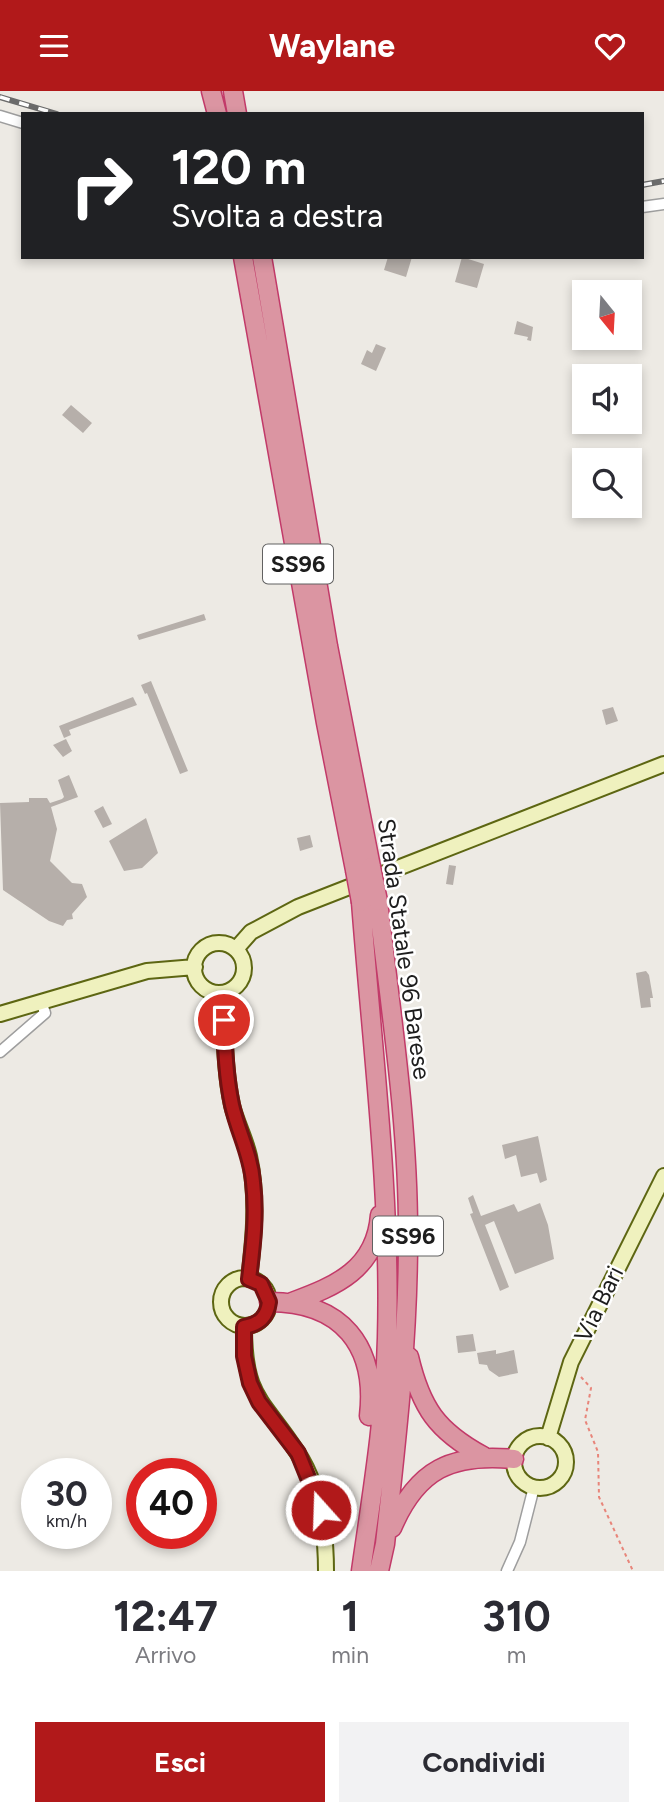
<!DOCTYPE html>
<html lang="it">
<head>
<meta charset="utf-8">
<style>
	body { margin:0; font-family:Figtree,sans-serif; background:#f2f2f3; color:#2b2b33; height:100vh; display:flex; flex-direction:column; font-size:26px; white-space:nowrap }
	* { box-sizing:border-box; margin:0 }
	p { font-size:23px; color:#7c7c81 }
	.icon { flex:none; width:38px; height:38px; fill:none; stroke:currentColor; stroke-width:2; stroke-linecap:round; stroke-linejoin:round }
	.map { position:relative; height:1480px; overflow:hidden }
	.details { display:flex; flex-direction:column; background:#fff; flex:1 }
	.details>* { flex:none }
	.guide { position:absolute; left:21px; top:21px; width:623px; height:147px; border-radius:0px; box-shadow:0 4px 10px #0003; background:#202124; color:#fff; overflow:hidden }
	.needle { width:46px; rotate:162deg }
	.tools { position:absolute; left:572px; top:189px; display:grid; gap:14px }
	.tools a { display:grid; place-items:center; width:70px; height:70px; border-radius:0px; background:#fff; box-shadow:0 4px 10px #0003; font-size:35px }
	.speed { position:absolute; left:21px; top:1367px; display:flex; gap:14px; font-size:35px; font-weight:700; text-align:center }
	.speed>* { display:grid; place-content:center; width:91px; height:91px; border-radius:50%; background:#fff; box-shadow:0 4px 10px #0003; line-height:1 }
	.speed small { font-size:18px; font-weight:400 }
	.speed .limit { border:10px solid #d22; background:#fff; color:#111 }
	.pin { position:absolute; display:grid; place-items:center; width:60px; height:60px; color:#fff; margin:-30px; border:4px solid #fff; border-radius:50%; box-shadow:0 2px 7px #0007 }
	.me { position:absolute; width:77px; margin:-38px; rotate:340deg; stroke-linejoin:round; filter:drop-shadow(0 0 5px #0008) }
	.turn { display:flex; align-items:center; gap:24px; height:147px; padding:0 35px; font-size:32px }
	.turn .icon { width:91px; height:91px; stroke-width:2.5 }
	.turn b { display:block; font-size:49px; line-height:60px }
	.eta { display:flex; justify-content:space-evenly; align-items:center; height:119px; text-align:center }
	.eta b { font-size:42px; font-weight:700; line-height:49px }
	.cta { display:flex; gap:14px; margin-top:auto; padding:14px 35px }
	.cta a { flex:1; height:80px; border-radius:0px; background:#b1191a; color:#fff; font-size:28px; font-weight:700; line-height:80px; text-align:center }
	.cta a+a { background:#f2f2f3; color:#2b2b33 }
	header { display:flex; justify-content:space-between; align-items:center; height:91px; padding:0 35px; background:#b1191a; color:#fff; font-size:32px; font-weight:700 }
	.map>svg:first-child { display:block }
	.building { fill:#b6afaa }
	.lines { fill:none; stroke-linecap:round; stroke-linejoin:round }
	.street-casing { stroke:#9e9e9e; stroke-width:13 }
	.secondary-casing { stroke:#5d6612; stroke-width:18 }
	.highway-casing { stroke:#c23a69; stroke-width:21 }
	.path { stroke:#e8857a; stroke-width:2; stroke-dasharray:3.5 3.5; stroke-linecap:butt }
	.street { stroke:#fff; stroke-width:10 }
	.secondary { stroke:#eff1be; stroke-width:14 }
	.highway { stroke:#db95a2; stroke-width:18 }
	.rail-casing { stroke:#6b6b6b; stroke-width:6 }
	.rail { stroke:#fff; stroke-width:3.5; stroke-dasharray:10; stroke-linecap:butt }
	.highway-bridge-casing { stroke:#c23a69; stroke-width:21; stroke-linecap:butt }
	.highway-bridge { stroke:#db95a2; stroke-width:18 }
	.route-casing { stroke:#731011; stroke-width:18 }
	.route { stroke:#b1191a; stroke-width:12 }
	.labels { text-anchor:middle; stroke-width:5; stroke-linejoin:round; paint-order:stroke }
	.shield { fill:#fff; stroke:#616161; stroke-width:2 }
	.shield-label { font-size:23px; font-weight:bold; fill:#1d1d1d }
	.street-label { font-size:24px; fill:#1d1d1d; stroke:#fff }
</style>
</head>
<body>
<header><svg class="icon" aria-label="menu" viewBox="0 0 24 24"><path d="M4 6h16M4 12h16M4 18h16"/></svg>Waylane<svg class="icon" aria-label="heart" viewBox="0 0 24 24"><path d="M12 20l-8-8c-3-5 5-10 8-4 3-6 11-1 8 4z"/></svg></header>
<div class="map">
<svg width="664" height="1480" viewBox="0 0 664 1480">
	<rect width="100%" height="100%" fill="#edeae4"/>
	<path class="building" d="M388,166h24l-6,20 -22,-7z
		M462,166l22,7 -7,24 -22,-6z
		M517,230l16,6 -2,14 -4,-1 1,-3 -14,-3z
		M376,253l10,4 -10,23 -15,-7 6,-14 5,3z
		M71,314l21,18 -9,10 -21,-18z
		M204,523l2,6 -67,20 -2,-5z
		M151,590l37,90 -8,3 -33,-81 -2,1 -4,-9z
		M133,606l4,8 -68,25 2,5 -7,3 -5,-12z
		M613,616l5,14 -12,4 -4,-15z
		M66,648l6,12 -9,6 -10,-12z
		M69,684l9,22 -27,10 6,22 -7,32 22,22 10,1 5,13 -15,17 1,5 -6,1 -4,6 -14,-5 -46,-31 -3,-87 29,-1v-4h18l3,5 12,-4 2,-2 -6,-17z
		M103,715l9,18 -9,4 -9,-17z
		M146,727l12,35 -16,15 -18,3 -15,-30z
		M310,744l3,12 -13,4 -3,-13z
		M449,774l7,1 -3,19 -7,-1z
		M646,880l3,4 4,23h-3l1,9 -10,1 -5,-35z
		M538,1045l9,44 -7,3 -3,-10 -16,4 -5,-22 -11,4 -3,-14z
		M473,1104l8,21 33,-12 4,8 22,-9 8,22 6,34 -39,15 -21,-53 -9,4 24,62 -9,4 -30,-77 3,-1 -5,-15z
		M473,1243l3,17 -18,2 -2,-17z
		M496,1259v4l18,-4 4,23 -19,4 -10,-7 -2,-5 -8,-1 -2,-11z"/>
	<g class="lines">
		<g class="street-casing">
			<path id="street" d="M0,25l23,7
				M642,116l22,-3
				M0,961l45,-39 -4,-12
				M507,1480l13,-29 14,-55"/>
		</g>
		<g class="secondary-casing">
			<path id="secondary" d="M194 877a25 25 0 1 1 50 0a25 25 0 1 1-50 0Z
				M236,858l15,-17 47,-25 366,-143
				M222,902c3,37 2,75 10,112 4,17 13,33 17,51 9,41 5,81 0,123
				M0,923l147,-43 48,-4
				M221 1211a24 24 0 1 1 48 0a24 24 0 1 1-48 0Z
				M244,1236c0,71 18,71 53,125 23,35 29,78 29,119
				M514 1371a26 26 0 1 1 52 0a26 26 0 1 1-52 0Z
				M548,1347l23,-76 93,-186"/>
		</g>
		<g class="highway-casing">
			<path id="highway" d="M211,0l6,23
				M233,0l4,23
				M243,166l83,466 29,147
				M262,166l66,389 43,221
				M378,810c13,113 31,227 30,340 0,102 -12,202 -23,303l-6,27
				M361,811c11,145 30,291 26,436 -2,78 -15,156 -26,233
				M269,1211c73,0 108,44 100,114
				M292,1211c44,-16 84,-33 88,-87
				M409,1266c12,51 28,74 74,99
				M392,1437c25,-59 60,-75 122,-69"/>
		</g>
		<path class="path" d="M581,1286l10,11 -6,32 13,32 1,45 34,74"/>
		<use href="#street" class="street"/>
		<use href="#secondary" class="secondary"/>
		<use href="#highway" class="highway"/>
		<g class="rail-casing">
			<path id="rail" d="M0,6l57,17
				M642,94l22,-4"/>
		</g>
		<use href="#rail" class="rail"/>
		<g class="highway-bridge-casing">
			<path id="highway-bridge" d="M371,776l7,34
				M355,779l6,32"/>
		</g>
		<use href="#highway-bridge" class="highway-bridge"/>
	</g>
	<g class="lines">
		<g class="route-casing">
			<path id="route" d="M224,929c1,28 2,57 8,85 6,27 19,50 21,77 4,33 0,64 -4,97l12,5 8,18c-2,15 -9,22 -25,25v29l6,27 9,19 39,51 23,57"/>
		</g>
		<use href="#route" class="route"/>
	</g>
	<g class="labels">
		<g class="shield">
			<rect x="263" y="453.5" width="70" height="39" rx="5"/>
			<rect x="373" y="1125.5" width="70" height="39" rx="5"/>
		</g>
		<g class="shield-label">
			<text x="298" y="481">SS96</text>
			<text x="408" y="1153">SS96</text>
		</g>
		<g class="street-label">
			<text transform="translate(404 858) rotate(82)" y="8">Strada Statale 96 Barese</text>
			<text transform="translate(599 1213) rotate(-64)" y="8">Via Bari</text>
		</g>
	</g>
</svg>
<div class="tools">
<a><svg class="needle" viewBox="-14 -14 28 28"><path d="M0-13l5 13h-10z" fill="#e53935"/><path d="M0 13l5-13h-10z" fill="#7c7c81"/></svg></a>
<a><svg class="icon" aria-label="sound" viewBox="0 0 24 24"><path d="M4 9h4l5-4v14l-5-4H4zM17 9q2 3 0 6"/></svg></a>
<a><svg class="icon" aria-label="search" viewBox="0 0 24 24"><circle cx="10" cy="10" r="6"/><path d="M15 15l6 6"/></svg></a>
</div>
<div class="speed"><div>30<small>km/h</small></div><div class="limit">40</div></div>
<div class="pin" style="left:224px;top:929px;background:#d93025"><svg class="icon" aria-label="arrive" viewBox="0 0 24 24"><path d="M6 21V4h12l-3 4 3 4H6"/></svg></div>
<svg class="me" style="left:321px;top:1419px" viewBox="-20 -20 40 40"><circle r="17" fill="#b1191a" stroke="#fff" stroke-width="3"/><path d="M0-11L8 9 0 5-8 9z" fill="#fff"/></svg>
<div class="guide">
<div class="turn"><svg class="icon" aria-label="right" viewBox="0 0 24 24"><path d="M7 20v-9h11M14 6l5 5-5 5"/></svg><div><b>120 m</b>Svolta a destra</div></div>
</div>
</div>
<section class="details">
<div class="eta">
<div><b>12:47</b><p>Arrivo</p></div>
<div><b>1</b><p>min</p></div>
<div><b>310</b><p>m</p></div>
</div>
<div class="cta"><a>Esci</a><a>Condividi</a></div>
</section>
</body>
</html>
